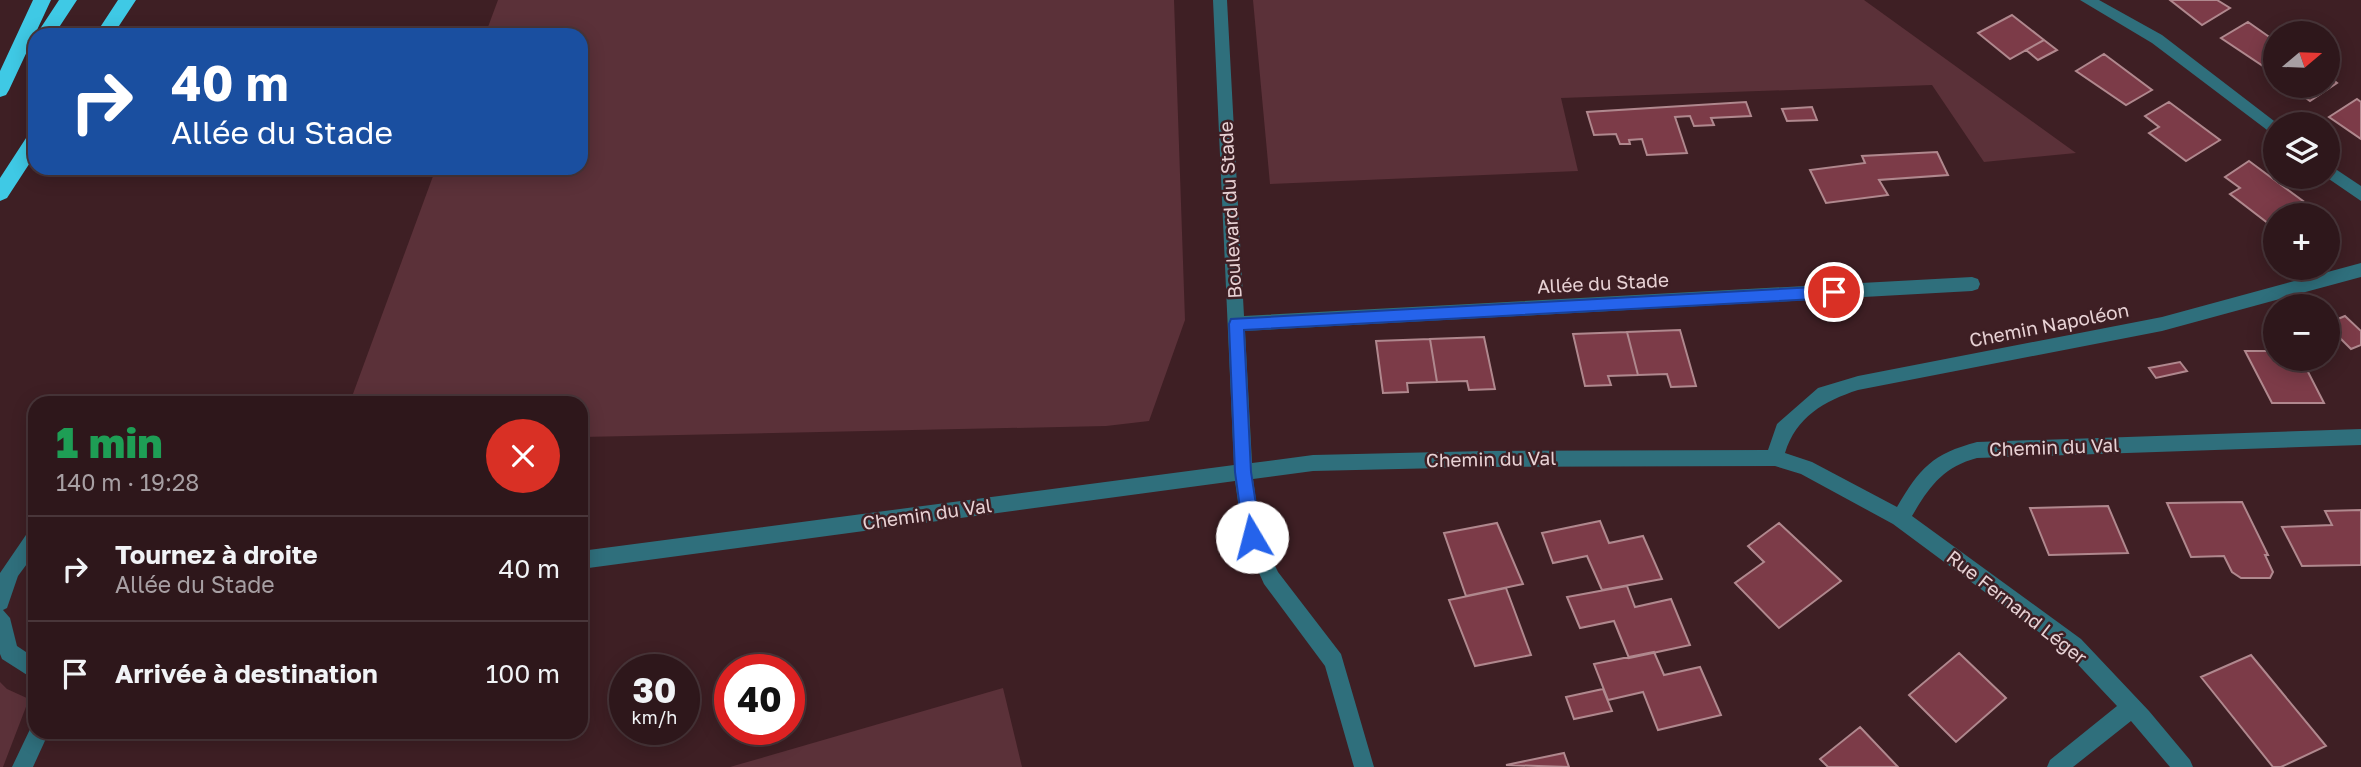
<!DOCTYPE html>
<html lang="fr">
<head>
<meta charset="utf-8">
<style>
	body { margin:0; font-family:"Golos Text",sans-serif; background:#3a2428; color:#f1f3f6; height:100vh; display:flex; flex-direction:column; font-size:26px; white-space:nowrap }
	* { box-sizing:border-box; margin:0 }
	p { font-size:23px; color:#a79fa3 }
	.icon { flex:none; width:38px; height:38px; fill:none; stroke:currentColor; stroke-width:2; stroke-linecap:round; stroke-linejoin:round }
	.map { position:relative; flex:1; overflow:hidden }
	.side { position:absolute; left:28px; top:396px; width:560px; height:343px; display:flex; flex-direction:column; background:#2e171b; border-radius:21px; box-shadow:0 4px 18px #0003,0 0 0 2px #49363a }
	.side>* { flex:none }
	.banner { position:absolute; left:28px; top:28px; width:560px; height:147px; border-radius:21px; box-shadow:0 4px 18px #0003,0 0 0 2px #49363a; background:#1a4fa0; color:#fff; overflow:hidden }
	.needle { width:46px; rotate:71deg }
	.fabs { position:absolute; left:2263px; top:21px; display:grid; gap:14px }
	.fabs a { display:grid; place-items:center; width:77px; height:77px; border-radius:50%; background:#2e171b; box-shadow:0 4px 18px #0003,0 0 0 2px #49363a; font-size:35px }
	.speed { position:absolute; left:609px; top:654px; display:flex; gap:14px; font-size:35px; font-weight:700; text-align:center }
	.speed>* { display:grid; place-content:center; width:91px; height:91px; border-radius:50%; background:#2e171b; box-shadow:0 4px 18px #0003,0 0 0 2px #49363a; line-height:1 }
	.speed small { font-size:18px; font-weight:400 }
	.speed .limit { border:10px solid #d22; background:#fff; color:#111 }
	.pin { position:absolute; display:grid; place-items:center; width:60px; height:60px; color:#fff; margin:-30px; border:4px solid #fff; border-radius:50%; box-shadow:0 2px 7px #0007 }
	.me { position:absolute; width:77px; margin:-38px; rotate:352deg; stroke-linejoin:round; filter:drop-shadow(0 0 5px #0008) }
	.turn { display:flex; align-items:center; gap:24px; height:147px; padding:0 28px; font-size:32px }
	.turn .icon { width:91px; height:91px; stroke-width:2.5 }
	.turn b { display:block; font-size:49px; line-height:60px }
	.round { display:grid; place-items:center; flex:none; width:74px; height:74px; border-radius:37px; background:#3a2428 }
	.head { display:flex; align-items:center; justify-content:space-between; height:119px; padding:0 28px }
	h1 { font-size:42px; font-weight:800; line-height:52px; color:#1e9e55 }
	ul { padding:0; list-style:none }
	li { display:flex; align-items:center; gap:21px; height:105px; padding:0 28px; border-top:2px solid #49363a }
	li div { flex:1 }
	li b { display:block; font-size:26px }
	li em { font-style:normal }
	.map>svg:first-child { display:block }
	.green { fill:#5b3139 }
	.building { fill:#7c3b48; stroke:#b0888e; stroke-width:2 }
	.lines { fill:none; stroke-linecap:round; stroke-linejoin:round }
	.minor { fill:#2f6f7c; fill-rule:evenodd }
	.highway { fill:#3fc9e5; fill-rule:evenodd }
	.route { fill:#2563eb; stroke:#184099; stroke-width:2 }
	.labels { text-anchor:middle; stroke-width:5; stroke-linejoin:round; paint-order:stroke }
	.street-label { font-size:19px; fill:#e8d2d5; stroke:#3e1f24 }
</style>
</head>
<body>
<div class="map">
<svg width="2361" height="767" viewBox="0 0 2361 767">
	<rect width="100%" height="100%" fill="#3e1f24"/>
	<path class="green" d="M498,0h676l11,320 -36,101 -43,5 -525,11v-35h-231l86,-234h145v-133h-96z
		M1253,0h611l212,153 -92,9 -52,-77 -371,13 17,73 -308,13z
		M0,682l7,7 22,10 -26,68h-3z
		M1003,688l19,79h-292z"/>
	<path class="building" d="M2170,0h47l13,8 -28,17z
		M2012,15l32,25 -34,19 -32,-26z
		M2248,22l27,19v22l-9,5 -45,-30z
		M2044,40l13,10 -19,10 -12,-10z
		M2104,54l48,36 -26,15 -50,-34z
		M2328,76l9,7 -27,18 -21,-15h39z
		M2357,99l4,3v37l-32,-22z
		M1746,102l5,14 -40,2 3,7 -20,1 -4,-10 -15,1 12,36 -40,2 -5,-16 -13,1 1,4h-10l-4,-10 -22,1 -7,-23z
		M2169,102l51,38 -34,21 -37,-28 10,-6 -14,-11z
		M1812,107l5,13 -30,1 -5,-12z
		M1937,152l11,23 -69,5 9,15 -62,8 -16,-33 55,-7 -3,-7z
		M2249,161l54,40 -21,14h-7v5l-6,4 -39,-30 10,-6 -15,-11z
		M2345,316l16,15v14l-10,4 -23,-23v-3z
		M1680,330l16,56 -25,1 -4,-13 -29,1 -11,-43z
		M1627,332l11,43 -30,1 3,9 -26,1 -12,-52z
		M1484,337l11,52 -26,1 -2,-9 -30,1 -7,-43z
		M1430,339l7,43 -30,1 1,9 -25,1 -7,-52z
		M2245,351h30v8h6l4,7h20l19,37h-52z
		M2180,362l7,9 -31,7 -7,-10z
		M2242,502l26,53h-3l8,17 -3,6h-29l-9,-6 -8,-16 -33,1 -24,-54z
		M2108,506l20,47 -79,2 -19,-47z
		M2361,510v55l-59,1 -20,-39 50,-2 -7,-14z
		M1600,521l9,22 34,-7 19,43 -60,11 -15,-34 -34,7 -11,-30z
		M1497,523l26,61 -57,12 -22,-63z
		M1779,523l62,58 -62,47 -44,-45 29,-21 -16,-16z
		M1627,586l8,21 36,-8 19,46 -61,13 -15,-37 -34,7 -13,-31z
		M1506,588l25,67 -56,11 -26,-66z
		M1654,652l10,23 36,-8 21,48 -63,15 -15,-38 -35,8 -14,-36z
		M1959,653l47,45 -50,44 -47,-47z
		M2251,655l75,91 -45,21h-8l-72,-90z
		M1603,689l9,22 -38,8 -8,-22z
		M1860,727l38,40h-70l-8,-8z
		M1564,753l5,14 -63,-2z"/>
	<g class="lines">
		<path class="minor" d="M1213,0h14l17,316 728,-39 6,2 2,5 -2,5 -6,2 -727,40 7,132 61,-8 172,-4 283,-1 9,-26 41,-36 40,-12 304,-59 199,-54v14l-199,54 -304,59c-34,11 -62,27 -73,63l27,9 85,45c23,-39 35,-53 80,-65l384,-13v16l-384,13c-34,9 -48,29 -65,58l169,123 68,72 41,49 3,7h-23l-39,-46 -58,46h-26l3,-7 67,-54 -50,-53 -174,-129 -92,-50 -26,-8 -290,1 -172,4 -60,8 8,58 17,35 63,82 33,113h-20l-29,-101 -61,-82 -21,-47 -8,-56 -654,88v-18l653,-86z
			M2080,0h19l63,35 116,89h-3v12l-123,-93z
			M2328,164l33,22v15l-35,-24z
			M35,529v24l-17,23 -11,32 -4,2 7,8 7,28 18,12v22l-33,-21 -2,-5v-81l28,-41z
			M35,724v8h14l-16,35h-21l20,-42z"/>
		<path class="highway" d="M33,0h18l-42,90 -3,5 -6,2v-26z
			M59,0h18l-23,35h-18z
			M118,0h18l-23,35h-18z
			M35,133v22l-28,43 -7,3v-23l28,-43z"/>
	</g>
	<path class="route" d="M1834,286l7,6 -7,6 -590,32 7,142 10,65 -3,5 -6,3 -6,-3 -2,-5 -9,-65 -6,-148 2,-5z"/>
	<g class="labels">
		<g class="street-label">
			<text transform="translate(1230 210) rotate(-93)" y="7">Boulevard du Stade</text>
			<text transform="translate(1603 283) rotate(-3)" y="7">Allée du Stade</text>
			<text transform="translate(2049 325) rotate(-11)" y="7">Chemin Napoléon</text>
			<text transform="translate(2054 447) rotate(-2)" y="7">Chemin du Val</text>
			<text transform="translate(1491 459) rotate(-1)" y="7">Chemin du Val</text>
			<text transform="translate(927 514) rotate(-8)" y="7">Chemin du Val</text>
			<text transform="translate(2017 607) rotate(38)" y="7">Rue Fernand Léger</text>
		</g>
	</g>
</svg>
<div class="fabs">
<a><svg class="needle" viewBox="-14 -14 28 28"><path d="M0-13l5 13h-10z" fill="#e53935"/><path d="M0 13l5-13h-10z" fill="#a79fa3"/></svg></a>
<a><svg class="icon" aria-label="layers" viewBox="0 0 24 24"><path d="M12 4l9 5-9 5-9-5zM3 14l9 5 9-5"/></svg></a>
<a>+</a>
<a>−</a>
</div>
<div class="speed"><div>30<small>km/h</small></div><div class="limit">40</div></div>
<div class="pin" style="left:1834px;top:292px;background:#d93025"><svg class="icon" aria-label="arrive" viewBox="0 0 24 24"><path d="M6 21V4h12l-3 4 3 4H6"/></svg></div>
<svg class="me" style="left:1252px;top:537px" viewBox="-20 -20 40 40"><circle r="19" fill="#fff"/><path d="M0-13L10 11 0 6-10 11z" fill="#2563eb"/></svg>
<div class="banner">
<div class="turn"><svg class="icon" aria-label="right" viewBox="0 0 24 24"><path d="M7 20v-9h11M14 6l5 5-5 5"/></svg><div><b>40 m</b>Allée du Stade</div></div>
</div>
<section class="side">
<div class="head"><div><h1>1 min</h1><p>140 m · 19:28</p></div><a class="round" style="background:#d93025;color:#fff"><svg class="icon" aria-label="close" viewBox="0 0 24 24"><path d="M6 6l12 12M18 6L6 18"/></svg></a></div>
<ul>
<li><svg class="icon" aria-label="right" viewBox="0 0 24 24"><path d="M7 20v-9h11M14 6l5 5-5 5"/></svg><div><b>Tournez à droite</b><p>Allée du Stade</p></div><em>40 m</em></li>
<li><svg class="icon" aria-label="arrive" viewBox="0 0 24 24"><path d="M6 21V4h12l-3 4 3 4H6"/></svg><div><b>Arrivée à destination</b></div><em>100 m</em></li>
</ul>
</section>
</div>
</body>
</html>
